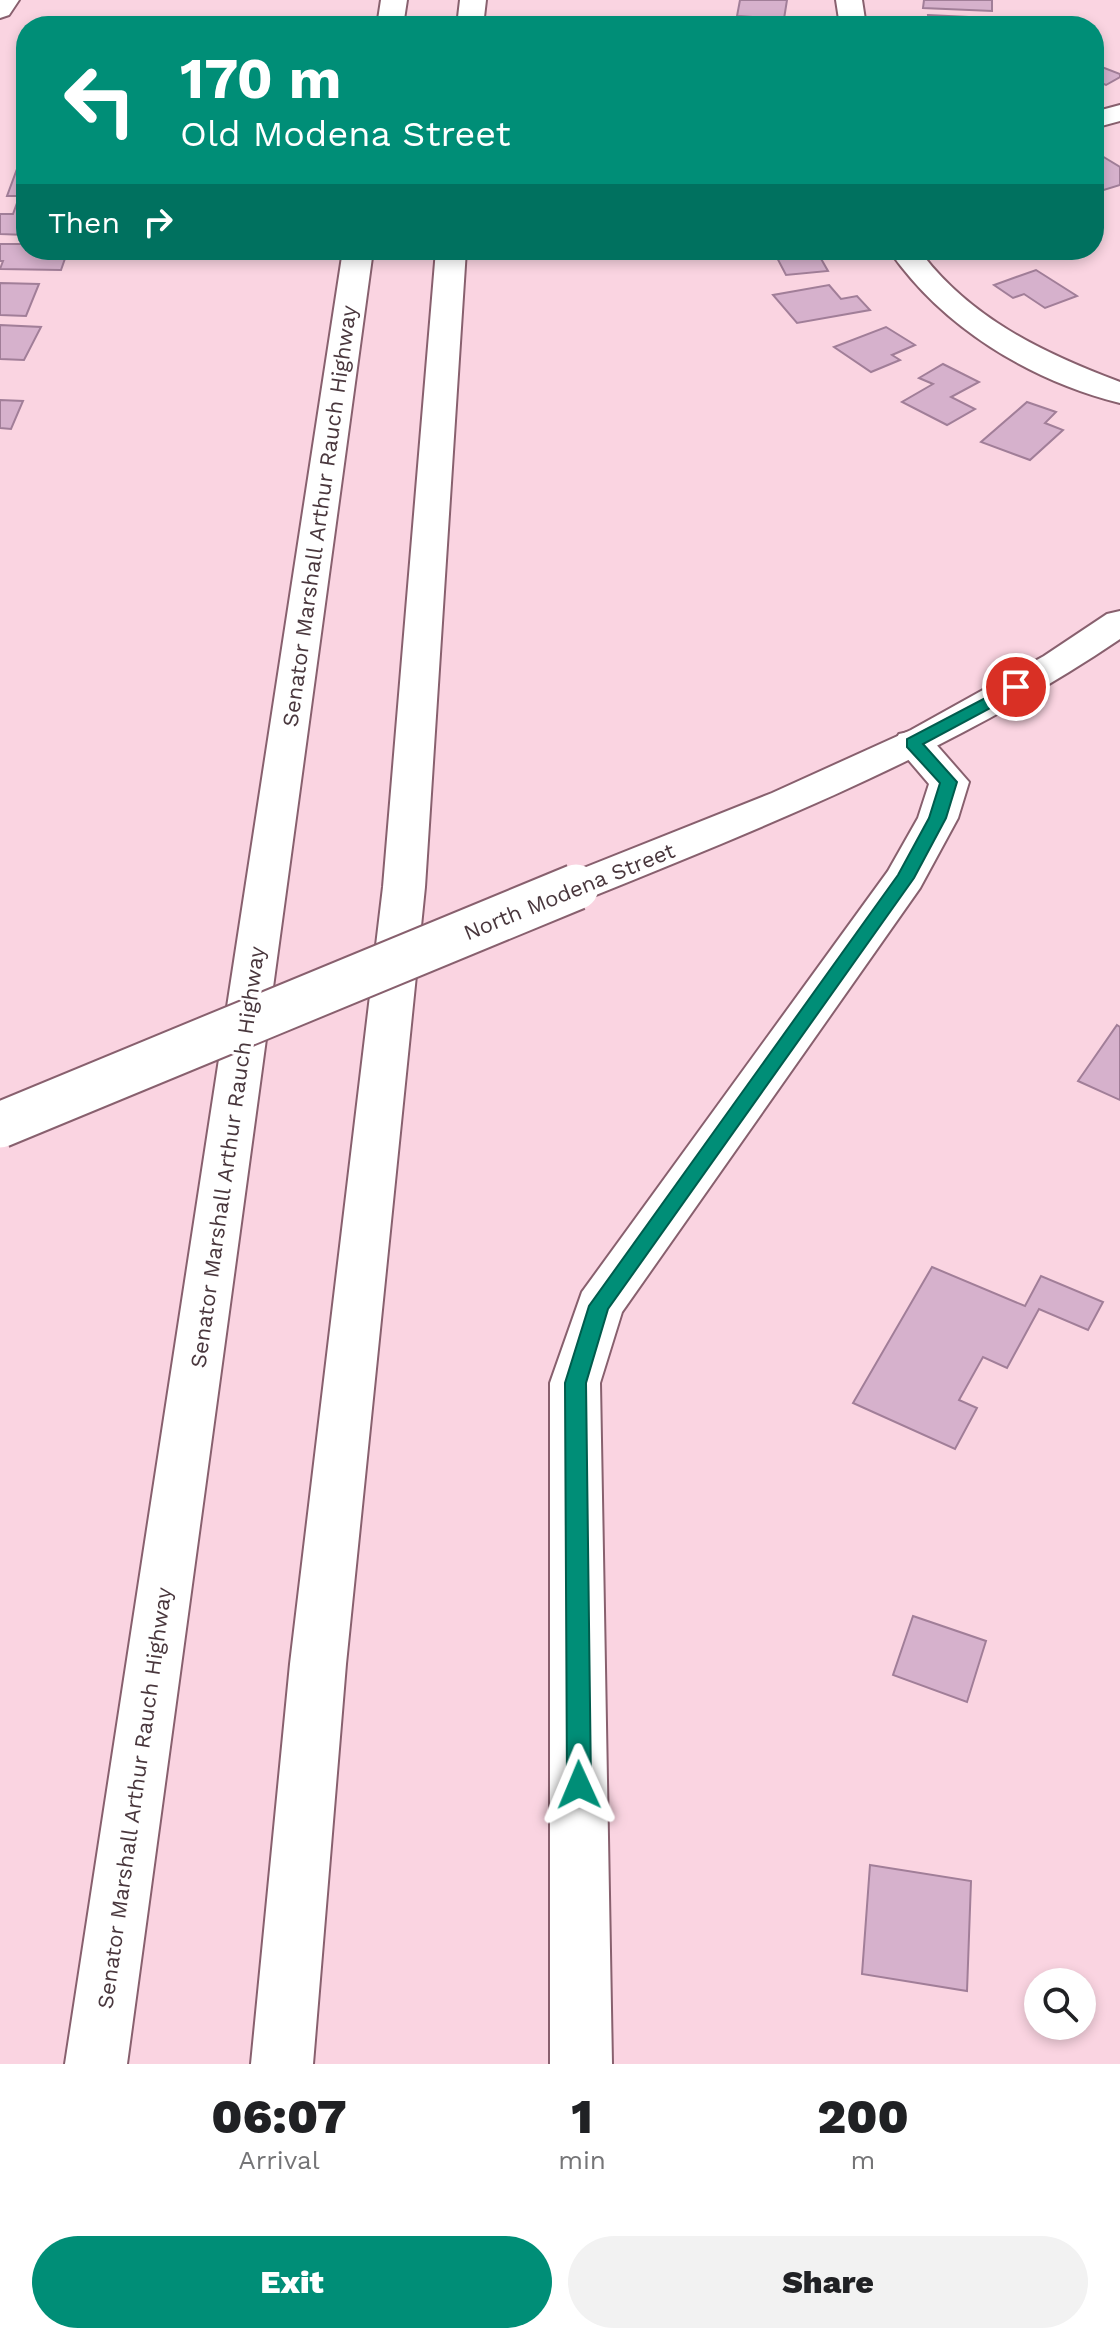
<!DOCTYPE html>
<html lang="en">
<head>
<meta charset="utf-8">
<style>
	body { margin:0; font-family:"Work Sans",sans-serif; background:#f2f2f2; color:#202124; height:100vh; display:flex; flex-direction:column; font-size:30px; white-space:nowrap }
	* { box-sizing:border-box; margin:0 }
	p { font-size:26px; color:#757577 }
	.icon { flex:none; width:44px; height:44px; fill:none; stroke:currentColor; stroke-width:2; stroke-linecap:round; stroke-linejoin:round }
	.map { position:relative; height:2064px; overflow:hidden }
	.sheet { display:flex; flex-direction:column; background:#fff; flex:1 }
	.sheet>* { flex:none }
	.banner { position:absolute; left:16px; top:16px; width:1088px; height:244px; border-radius:32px; box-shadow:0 4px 12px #0003; background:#008e77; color:#fff; overflow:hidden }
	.tools { position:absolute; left:1024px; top:1968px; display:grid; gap:16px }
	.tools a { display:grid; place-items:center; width:72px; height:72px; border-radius:50%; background:#fff; box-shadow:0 4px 12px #0003; font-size:40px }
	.pin { position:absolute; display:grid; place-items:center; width:68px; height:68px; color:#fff; margin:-34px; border:4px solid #fff; border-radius:50%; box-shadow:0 2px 8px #0007 }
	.me { position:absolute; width:88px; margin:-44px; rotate:359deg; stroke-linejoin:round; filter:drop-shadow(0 0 6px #0008) }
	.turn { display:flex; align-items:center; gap:28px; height:168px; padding:0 32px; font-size:36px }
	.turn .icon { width:104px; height:104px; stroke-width:2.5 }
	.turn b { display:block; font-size:56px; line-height:68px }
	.then { display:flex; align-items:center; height:76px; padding:0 32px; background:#0003; gap:16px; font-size:30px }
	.eta { display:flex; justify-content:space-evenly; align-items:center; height:136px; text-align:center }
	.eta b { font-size:48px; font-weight:800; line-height:56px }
	.action { display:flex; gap:16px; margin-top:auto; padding:16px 32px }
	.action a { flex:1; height:92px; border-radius:48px; background:#008e77; color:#fff; font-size:32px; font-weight:800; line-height:92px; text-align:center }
	.action a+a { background:#f2f2f2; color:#202124 }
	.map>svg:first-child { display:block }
	.building { fill:#d6b1cc; stroke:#a17e98; stroke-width:2 }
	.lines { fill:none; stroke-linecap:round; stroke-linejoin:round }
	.street-casing { stroke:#88606e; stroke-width:4 }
	.secondary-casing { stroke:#88606e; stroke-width:4 }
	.highway-casing { stroke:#88606e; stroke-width:4 }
	.street { fill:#fff; fill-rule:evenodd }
	.secondary { fill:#fff; fill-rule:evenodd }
	.highway { fill:#fff; fill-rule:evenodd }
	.secondary-bridge-casing { stroke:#88606e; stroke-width:49; stroke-linecap:butt }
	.secondary-bridge { stroke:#fff; stroke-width:45 }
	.route { fill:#008e77; stroke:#005c4d; stroke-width:2 }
	.labels { text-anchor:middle; stroke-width:6; stroke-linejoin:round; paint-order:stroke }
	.street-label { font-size:22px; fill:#49373d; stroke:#fff }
</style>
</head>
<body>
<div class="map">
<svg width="1120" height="2064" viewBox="0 0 1120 2064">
	<rect width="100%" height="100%" fill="#fad4e1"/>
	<path class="building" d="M740,0h47l-3,19 -47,-3z
		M924,0h68v11l-69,-3z
		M928,15l40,2 1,9h-57l17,-1z
		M1094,64l26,10v3l-14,8 -12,-5z
		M1102,156l18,11v18l-26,8v-35z
		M17,169h9v27h-19z
		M17,203h9v32l-26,-1v-20h13z
		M0,244h26v6h42l-7,20 -61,-1 3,-8h-3z
		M773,250h43l12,21 -42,4z
		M1036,270l41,26 -32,12 -21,-14 -11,4 -19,-13z
		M0,283l39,1 -13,32 -26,-1z
		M829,285l12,14 16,-3 13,14 -73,13 -24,-28z
		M0,325l41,2 -17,33 -24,-1z
		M886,327l29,18 -23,10 8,5 -29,12 -37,-25z
		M943,364l36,18 -28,15 24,12 -28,16 -45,-23 31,-18 -14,-6z
		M0,400l23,1 -12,28 -11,-1z
		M1027,402l29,10 -11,11 18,7 -33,30 -49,-18z
		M1117,1025l3,2v73l-42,-19z
		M932,1267l93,39 16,-30 62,26 -15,28 -49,-21 -32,59 -24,-11 -24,43 18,8 -22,41 -102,-46z
		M913,1616l73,25 -19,61 -74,-27z
		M870,1865l101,16 -4,110 -105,-17z"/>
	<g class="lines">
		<g class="street-casing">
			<path id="street" d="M0,0h19l-10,15 -9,3z
				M836,0h26l4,26h-26z
				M1120,105v16l-26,7v-16z
				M889,250h30c50,68 124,103 201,132v21c-91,-23 -178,-76 -231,-153z
				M913,731l14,3 42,48 -11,36 -38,70 -298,424 -22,71 12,681h-62v-681l32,-91 306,-421 30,-53 11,-34 -35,-41 5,-9z"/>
		</g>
		<g class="secondary-casing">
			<path id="secondary" d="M1120,611v28c-164,111 -346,184 -529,258l-15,4 -15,-4 -6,-10 6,-10 211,-84 139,-63 133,-74 63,-42z"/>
		</g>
		<g class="highway-casing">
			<path id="highway" d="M381,0h26l-4,26h-26z
				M460,0h26l-3,26h-26z
				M343,250h30l-246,1814h-62z
				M436,250h30l-41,637 -79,777 -33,400h-62l39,-400 93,-777z"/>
		</g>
		<use href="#street" class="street"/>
		<use href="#secondary" class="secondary"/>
		<use href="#highway" class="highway"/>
		<g class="secondary-bridge-casing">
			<path id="secondary-bridge" d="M0,1125l576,-238"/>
		</g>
		<use href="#secondary-bridge" class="secondary-bridge"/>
	</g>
	<path class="route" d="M1016,682l8,5 -2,4 -99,53 34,38 -11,36 -32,60 -306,431 -22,74 5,402 -4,8 -8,4 -9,-4 -3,-8 -2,-402 24,-77 309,-431 31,-57 11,-35 -33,-36v-8z"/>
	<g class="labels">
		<g class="street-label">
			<text transform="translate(319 516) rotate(-82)" y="8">Senator Marshall Arthur Rauch Highway</text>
			<text transform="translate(569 891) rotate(-22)" y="8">North Modena Street</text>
			<text transform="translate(227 1157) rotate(-82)" y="8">Senator Marshall Arthur Rauch Highway</text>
			<text transform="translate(134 1798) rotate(-82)" y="8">Senator Marshall Arthur Rauch Highway</text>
		</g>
	</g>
</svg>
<div class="tools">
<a><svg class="icon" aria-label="search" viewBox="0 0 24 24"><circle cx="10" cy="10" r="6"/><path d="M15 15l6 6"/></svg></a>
</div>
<div class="pin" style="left:1016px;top:687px;background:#d93025"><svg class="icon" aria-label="arrive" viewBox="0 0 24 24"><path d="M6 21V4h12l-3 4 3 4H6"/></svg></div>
<svg class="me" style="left:579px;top:1785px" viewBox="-20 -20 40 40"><path d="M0-17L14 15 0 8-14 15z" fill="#008e77" stroke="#fff" stroke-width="4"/></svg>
<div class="banner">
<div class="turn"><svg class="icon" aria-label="left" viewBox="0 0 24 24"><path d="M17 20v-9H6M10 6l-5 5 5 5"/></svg><div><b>170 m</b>Old Modena Street</div></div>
<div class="then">Then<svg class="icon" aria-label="right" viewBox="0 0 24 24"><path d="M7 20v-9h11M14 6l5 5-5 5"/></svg></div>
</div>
</div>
<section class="sheet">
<div class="eta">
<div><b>06:07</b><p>Arrival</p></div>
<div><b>1</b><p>min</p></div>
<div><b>200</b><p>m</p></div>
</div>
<div class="action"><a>Exit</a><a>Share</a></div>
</section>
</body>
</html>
